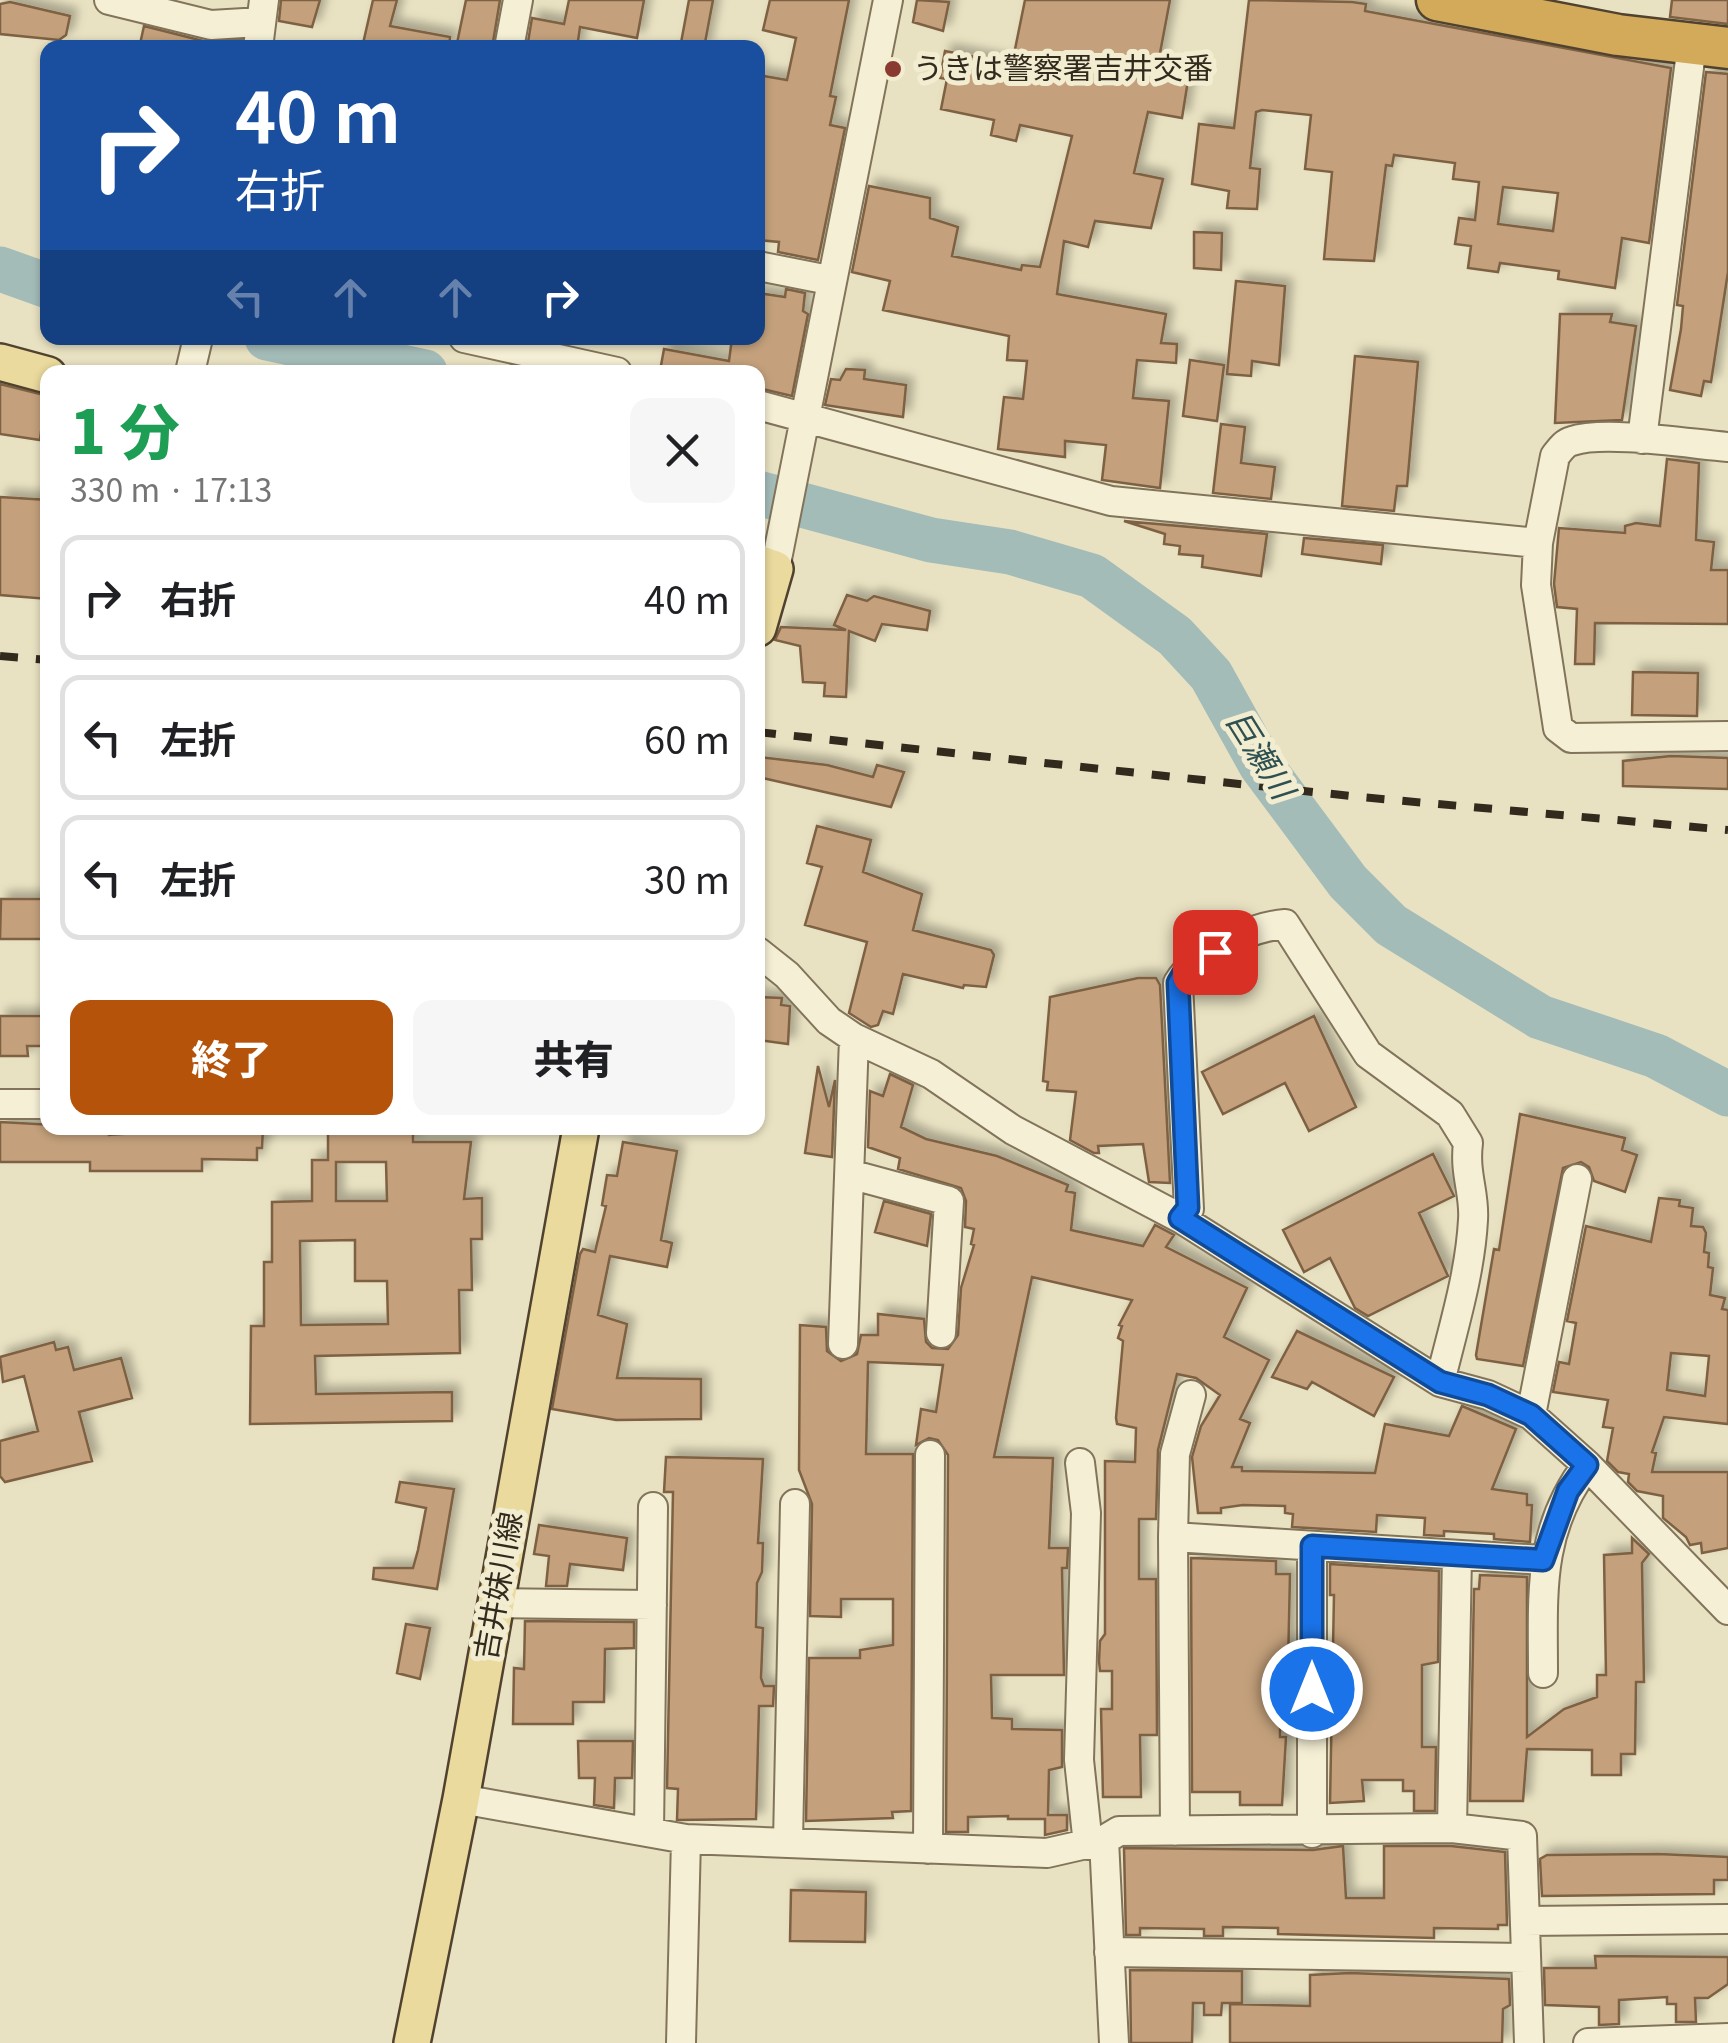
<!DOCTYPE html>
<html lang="ja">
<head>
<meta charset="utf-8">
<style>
	body { margin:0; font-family:Georgia,"Noto Sans JP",serif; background:#f6f6f6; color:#202124; height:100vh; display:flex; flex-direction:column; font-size:38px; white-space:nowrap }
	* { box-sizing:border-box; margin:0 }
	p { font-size:32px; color:#757577 }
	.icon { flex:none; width:55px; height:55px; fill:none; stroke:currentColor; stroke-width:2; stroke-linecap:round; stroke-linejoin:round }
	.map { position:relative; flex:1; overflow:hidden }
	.side { position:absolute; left:40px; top:365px; width:725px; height:770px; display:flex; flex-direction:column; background:#fff; border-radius:20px; box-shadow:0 2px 8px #0004 }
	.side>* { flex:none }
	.top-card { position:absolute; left:40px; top:40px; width:725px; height:305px; border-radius:20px; box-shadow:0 2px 8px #0004; background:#1a4fa0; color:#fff; overflow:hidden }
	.pin { position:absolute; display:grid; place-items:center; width:85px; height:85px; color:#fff; margin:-42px; border-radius:20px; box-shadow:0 5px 15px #0006 }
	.me { position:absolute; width:110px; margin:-55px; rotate:0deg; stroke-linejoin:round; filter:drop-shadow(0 0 8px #0008) }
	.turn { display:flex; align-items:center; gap:35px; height:210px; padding:0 30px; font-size:45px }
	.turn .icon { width:130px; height:130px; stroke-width:2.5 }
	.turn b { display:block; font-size:70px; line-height:85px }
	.lanes { display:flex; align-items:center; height:95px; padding:0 30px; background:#0003; justify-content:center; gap:50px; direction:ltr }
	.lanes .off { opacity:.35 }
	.round { display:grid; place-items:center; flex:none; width:105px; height:105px; border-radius:20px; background:#f6f6f6 }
	.overview { display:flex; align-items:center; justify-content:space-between; height:170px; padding:0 30px }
	h1 { font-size:60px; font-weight:800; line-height:75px; color:#1e9e55 }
	.primary-button { display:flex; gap:20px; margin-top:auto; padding:20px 30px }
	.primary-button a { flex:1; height:115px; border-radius:20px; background:#b45309; color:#fff; font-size:40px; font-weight:800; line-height:115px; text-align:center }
	.primary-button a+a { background:#f6f6f6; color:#202124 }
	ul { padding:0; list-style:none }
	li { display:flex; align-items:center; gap:30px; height:125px; margin:0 20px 15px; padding:0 10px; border:5px solid #e0e0e0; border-radius:20px }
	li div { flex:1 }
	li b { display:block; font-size:38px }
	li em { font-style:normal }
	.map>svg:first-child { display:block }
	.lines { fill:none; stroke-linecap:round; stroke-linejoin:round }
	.river { stroke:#a4bcb8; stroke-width:45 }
	.building { fill:#c4a17c; stroke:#7e6143; stroke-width:2.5; fill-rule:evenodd; filter:url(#shadow) }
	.minor-casing { stroke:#82745b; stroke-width:32 }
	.major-casing { stroke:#50422f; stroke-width:40 }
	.highway-casing { stroke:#50422f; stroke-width:45 }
	.minor { stroke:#f5efd5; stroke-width:28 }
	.major { stroke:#eada9d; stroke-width:35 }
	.highway { stroke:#d2aa5a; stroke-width:40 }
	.rail { stroke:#332a1e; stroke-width:8; stroke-dasharray:18 18; stroke-linecap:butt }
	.route-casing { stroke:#114b97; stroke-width:25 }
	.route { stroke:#1a73e8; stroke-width:18 }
	.poi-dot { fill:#8b3a31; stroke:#f2ecd1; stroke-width:4 }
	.labels { text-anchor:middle; stroke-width:10; stroke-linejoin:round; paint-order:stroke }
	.poi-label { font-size:30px; fill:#332a1e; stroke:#f2ecd1; text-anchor:start }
	.street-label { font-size:30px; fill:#332a1e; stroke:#f2ecd1 }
	.water-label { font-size:32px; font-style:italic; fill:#2e5051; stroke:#f2ecd1 }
</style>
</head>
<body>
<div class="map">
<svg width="1728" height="2043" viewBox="0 0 1728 2043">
	<defs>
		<filter id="shadow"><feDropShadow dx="7" dy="-7" stdDeviation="5" flood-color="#0004"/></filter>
	</defs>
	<rect width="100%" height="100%" fill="#e9e2c2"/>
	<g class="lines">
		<path class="river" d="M0,269l48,17
			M267,338l158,34
			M758,493l173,47 79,12 82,24 83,60 36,39 50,90 87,117 43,43 149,92 116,39 72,38"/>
	</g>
	<path class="building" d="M281,0h39l-8,27 -33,-6z
		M373,0h24l-7,26 60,11 -1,11h-87z
		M466,0h34l-8,48h-36z
		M569,0h75l-7,38 -57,-11 -3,21h-50l5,-30 32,6z
		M689,0h24l-9,48h-24z
		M770,0h79l-19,96 6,1 -6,28 15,3 -27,132 -40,-8 1,-10 -21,-2v-64l5,-35 -5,-1v-65l29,5 9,-42 -33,-8z
		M917,0l32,2 -6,29 -30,-9z
		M1025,0h145l-13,69 32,5 -7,44 -34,-6 -14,61 29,6 -12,49 -56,-7 -7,26 -24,-6 -7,53 109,20 -5,29 16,1 -1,19 -39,-3 -4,38 36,3 -9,87 -58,-8 4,-35 -41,-4v16l-67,-8 6,-52 19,2 4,-38 -20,-1 2,-24 -126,-26 7,-29 -38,-9 17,-86 61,12v20l28,9 -6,29 69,14 1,-5 18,2 32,-131 -52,-11 -4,16 -25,-6 3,-15 -53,-11 6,-30 -7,-1 5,-27 67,13z
		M1249,0l103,2 14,2 -1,7 306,57 -22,175 -27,-5 -7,50 -57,-9 1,-8 -59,-8 -2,9 -30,-4 3,-22 -16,-2 4,-26 16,2 4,-38 -26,-3 2,-16 -61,-8 -2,11 -6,-1 -12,96 -50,-2 8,-87 -27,-3 6,-54 -49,-5 -6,2 -6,56 10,1 -3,40 -30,-1 2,-17 -37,-7 7,-60 35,4zM1503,187l55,6 -5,38 -55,-7z
		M1672,0h56v24l-58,-7z
		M10,2l60,14 -4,19 -7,5 -59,-6v-30z
		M144,26l63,16 27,-1 -1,7 -93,-4z
		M1706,72l22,2v198l-17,110 -7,-1 -3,15 -31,-6 11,-61 2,-23 -6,-1z
		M1194,232l28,1 -1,37 -27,-2z
		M1236,281l49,5 -6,79 -27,-4 -1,15 -24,-2z
		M786,289l19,4 -2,18 5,3 -16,82 -34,-8v-16l-98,-1 4,-22 65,12 3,-23h26v-45l27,4z
		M1560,314h52l-2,8 26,4 -14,94 -67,3z
		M1355,356l63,6 -11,124h-10l-3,25 -52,-5z
		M1190,360l34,5 -7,56 -34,-5z
		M846,369l19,1 -1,9 42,6 -3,32 -78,-12 6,-26 9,1z
		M0,384l48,12v29l-6,-1 -2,16 -40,-6z
		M1221,424l24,3 -4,36 34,4 -4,32 -58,-6z
		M1667,459l32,4 -3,77 18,2 -3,28h17v54l-133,-1 -1,41h-19l2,-55 -20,-2 -3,-23 5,-56 66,5v-7l11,-3 24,3z
		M0,497l48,3v99l-48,-4z
		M1124,521l143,13 -6,42 -59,-9 1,-11 -24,-2 1,-8 -16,-2 1,-10z
		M1304,538l79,7 -2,19 -79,-10z
		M847,595l20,6 7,-5 56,15 -3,19 -45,-6 -7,17 -26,-10 -3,66 -22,-1 1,-13 -22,-1 -3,-36 -25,-6 6,-13 65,3 -12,-5z
		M1633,672l65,1 -1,43 -65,-1z
		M1671,756l57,2v31l-105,-3v-25z
		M759,757l68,8 46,12 4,-12 27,7 -13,35 -133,-30z
		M817,826l54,14 -8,32 59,22 -9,36 78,20 3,5 -8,32 -22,-2 -1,3 -60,-14 -10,40 -10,-3 -5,14 -7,2 -22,-14 18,-71 -62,-17 17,-58 -15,-4z
		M1,899h47v40h-48z
		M1138,978h18l4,7 10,198 -21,-1 -6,-38 -45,2 1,7h-5l-24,-13 6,-48 -29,-2 1,-8 -5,-1 7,-84z
		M758,997l24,1 -1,7 9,1 -2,38 -30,-4z
		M0,1016h48v30h-21l1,10h-28z
		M1314,1016l42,91 -47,24 -24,-48 -62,31 -21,-42z
		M818,1066l11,41 6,-27 -3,77 -27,-4z
		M890,1074l23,11 -12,42 25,12 71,17 71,29 -2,6 9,2 -4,37 72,16 12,-21 19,10 -8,12 81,41 -23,49 45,23 -29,59 10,4 -18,44h10v4l133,2 10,-49 64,12 13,-30 54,23 -24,60 35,5v11h5l-2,37 -36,-3v-5l-50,-3v5l-20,-1 1,-17 -48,-3 -1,17 -84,-5 1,-13 -8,-1v-7l-42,-1 -22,3v5h-23l-6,-56 9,-31 19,-31 -24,-17 -19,-4 -19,76 -2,69h-17v60h17l1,156h-17l1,62h-38l-2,-88h11v-38h-12l-1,-10 1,-20 5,-7v-173l30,1 1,-34 -19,-4 -1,-6 7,-77 -5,-3 4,-12 -3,-1 13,-25 -100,-23 -38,180 59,1 -4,90h19l-1,20h-5l2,107h-73l1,43 20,1v10l50,1v37l-13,3 -1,45h19v15l-22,5v-16h-37v-3l-40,1v15h-22l2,-377 -10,-15 -9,-2 -13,7 5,-36 15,3 7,-47 -75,-3 -2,92h47l-2,357 -19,1 1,6 -87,3 3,-163h51v-8l33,-5v-46h-52v18l-31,-1 2,-112 -13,-34 1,-145 26,2 1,24 14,10 16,-7 4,-19h17v-21l46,5 2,23 6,6 16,1 10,-14 3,-47 13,-43 -3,-1 3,-15 -9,-2 1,-26 -5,-13 -63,-19 2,-11 -32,-11 2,-56 13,5z
		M1520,1114l105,24 -3,12 15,5 -12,37 -31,-11 -5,-14 -8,-5 -18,6 -40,198 -46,-7 -1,-4 18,-106 5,1z
		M0,1122l109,6v7l39,-3v-4h115l-1,20h-5v12l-55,-1v12h-112v-9h-90z
		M328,1128h85v14h58l-7,57 18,-1v41h-11l1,51h-13l1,63 -145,3 1,38 136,-2v29l-202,3 1,-98h13v-64h8v-60l40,-1v-41h16zM336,1162h50l1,39h-51zM355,1240v41h32l1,43 -87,1 -1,-84z
		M623,1142l54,9 -16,89 11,3 -5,24 -57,-11 -12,59 29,9 -10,54 84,1v40l-85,1 -64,-11 28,-155 3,-5 12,3 11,-46 -4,-1 5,-30 10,1z
		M1433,1154l21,42 -35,17 29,63 -80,40 -13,-8 -25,-50 -26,14 -21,-42z
		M1659,1198l21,2 -1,6 14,2 -2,18 12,1 3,6 -2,19 5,1 -1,14 5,1 -3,27 15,3 -3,11 6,1v114l-64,-7 -12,35 4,1 -4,19h76v76l-26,5 -1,-10 -11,2 -4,-8 -23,-19v-22l-26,-5 -9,-9 1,-8 -11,-2 -11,-11 6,-33 -10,-1 5,-27 -55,-8 6,-30 10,2 7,-41 -9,-2 19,-95 65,16zM1671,1353l38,3 -4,40 -38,-6z
		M884,1201l47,13 -4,32 -52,-14z
		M1297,1331l97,46 -20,39 -62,-34 -5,7 -35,-12z
		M54,1342l2,8 12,-3 6,23 47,-12 11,40 -53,14 13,49 -87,21 -5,-6v-35l38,-10 -14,-55 -21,6 -3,-25z
		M666,1457l97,2 -5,84h5l-1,29 -5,11 -1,44 7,1 -2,50 3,8h10l-1,20h-14l-3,113 -79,1 1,-31 -11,-1 6,-296h-9z
		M400,1482l54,7 -17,100 -64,-10 1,-11h39l5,-18 8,-42 -30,-6z
		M539,1525l88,13 -4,32 -53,-6 -3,22h-21l3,-30 -15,-2z
		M1632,1538l17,16 -7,9 2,119h-8l-1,72h-14v21h-29v-25l-65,-1 -4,52h-53l4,-212h5l1,-14 47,2v160l37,-28 33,-12v-22h9l-2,-120 28,-2z
		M1191,1558l85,3v13h14l-2,92 -2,10 -12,-1v38h6v24h6l-4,68h-42v-13h-48z
		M1330,1564l109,7 -1,91 -16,3v82h14l-1,64h-21v-20h-11v-11h-41l2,21 -34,2 4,-208h-4z
		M525,1621l109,1v26l-29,1 -1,53h-31v22h-60l1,-56 10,1z
		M406,1624l24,4 -10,51 -23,-6z
		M578,1741h55l-1,37h-17l-1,30 -20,-3 1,-27h-16z
		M1343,1846l3,52h38v-52h67l54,6 2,73h-9v4l-64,-1v10l-156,-4v-6l-55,-1v9h-19v-7l-64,-1v7h-14l-2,-87 189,2z
		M1658,1854l70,3v23h-14v14l-172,2 -2,-37 7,-4z
		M791,1890l75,2 -1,50 -75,-1z
		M1595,1956l133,1v27l-20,14h-13l1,24h-20v-18h-9v-7l-48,3v24l-20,1v-18l-54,-2 -1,-37h52z
		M1130,1970l112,1v32h-20l-1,12h-17v-12h-11l-1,40h-61z
		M1350,1973l159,6 1,26 -7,4 -1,34h-272v-39l80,2v-31z"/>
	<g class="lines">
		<g class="minor-casing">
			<path id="minor" d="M109,0l102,25 49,-3
				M258,48l6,-48
				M509,48l9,-48
				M758,266l71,14
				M464,338l153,34
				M190,372l8,-34
				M758,405l353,96 427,42
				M1642,439l50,-395
				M1728,447c-37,-3 -123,-17 -156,-6 -8,2 -12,9 -17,15l-17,87 -2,42 22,143 13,10 157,-2
				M775,569l113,-569
				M758,952l29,23 42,46 25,17 77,36 82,56 167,88 260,164 48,13 43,20 56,50 141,145
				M0,1104h48
				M853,1175l96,26 -8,132
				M1180,1218l9,-9 -11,-226c18,-30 71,-56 107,-59l83,130 82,60 18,29c-4,31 7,50 5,77 -3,55 -20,108 -33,162
				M843,1344l11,-306
				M1191,1395l-16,59 -2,83 370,23
				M1531,1415l46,-236
				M1080,1463l6,50 -7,247 9,85
				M1173,1537l2,294
				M496,1603l156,2
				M1543,1673c0,-79 -6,-142 44,-208
				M461,1799l225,40 361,14 57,-13 10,203
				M1452,1828l5,-273
				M649,1832l4,-325
				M1312,1833v-287
				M1104,1840l15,-9 333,-3 70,8 7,207
				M788,1842l7,-338
				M928,1849l2,-394
				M1525,1921l203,-2
				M1109,1952l416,6
				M681,2043l5,-204
				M1588,2043l140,-5"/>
		</g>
		<g class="major-casing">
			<path id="major" d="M0,362l48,13
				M758,563l17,6 -17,59
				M412,2043l49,-244 120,-671"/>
		</g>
		<g class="highway-casing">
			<path id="highway" d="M1437,0l181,35 110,13"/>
		</g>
		<use href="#minor" class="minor"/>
		<use href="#major" class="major"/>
		<use href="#highway" class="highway"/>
		<path class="rail" d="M0,656l48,4
			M758,732l602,65 368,33"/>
	</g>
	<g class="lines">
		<g class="route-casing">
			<path id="route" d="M1215,952l-26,12 -11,19 10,225 -8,10 260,164 48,13 43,20 56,50 -19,26 -25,69 -231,-14v143"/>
		</g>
		<use href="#route" class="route"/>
	</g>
	<circle class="poi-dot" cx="893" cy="69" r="10"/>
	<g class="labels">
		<g class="poi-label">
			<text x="913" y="79">うきは警察署吉井交番</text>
		</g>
		<g class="street-label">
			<text transform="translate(499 1586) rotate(-80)" y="10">吉井妹川線</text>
		</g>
		<g class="water-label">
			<text transform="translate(1260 755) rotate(58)" y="11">巨瀬川</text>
		</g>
	</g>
</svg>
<div class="pin" style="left:1215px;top:952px;background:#d93025"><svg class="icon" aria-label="arrive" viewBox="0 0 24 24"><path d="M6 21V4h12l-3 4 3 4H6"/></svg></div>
<svg class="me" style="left:1312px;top:1689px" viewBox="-20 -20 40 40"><circle r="17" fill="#1a73e8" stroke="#fff" stroke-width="3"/><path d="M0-11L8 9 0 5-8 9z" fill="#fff"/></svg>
<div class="top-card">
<div class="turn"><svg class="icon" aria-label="right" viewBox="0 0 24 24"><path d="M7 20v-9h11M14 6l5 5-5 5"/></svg><div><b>40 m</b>右折</div></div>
<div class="lanes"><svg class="icon off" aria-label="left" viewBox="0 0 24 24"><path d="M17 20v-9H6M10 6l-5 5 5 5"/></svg><svg class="icon off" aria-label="ahead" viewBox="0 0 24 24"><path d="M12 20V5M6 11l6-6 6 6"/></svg><svg class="icon off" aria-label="ahead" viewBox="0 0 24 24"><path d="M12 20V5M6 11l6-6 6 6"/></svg><svg class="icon" aria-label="right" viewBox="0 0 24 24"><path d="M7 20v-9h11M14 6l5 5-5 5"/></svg></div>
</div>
<section class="side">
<div class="overview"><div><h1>1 分</h1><p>330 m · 17:13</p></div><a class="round"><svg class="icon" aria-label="close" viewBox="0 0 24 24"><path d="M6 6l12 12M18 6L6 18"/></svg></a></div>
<ul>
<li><svg class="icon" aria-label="right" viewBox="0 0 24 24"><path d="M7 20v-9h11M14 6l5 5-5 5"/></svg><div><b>右折</b></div><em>40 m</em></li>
<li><svg class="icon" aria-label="left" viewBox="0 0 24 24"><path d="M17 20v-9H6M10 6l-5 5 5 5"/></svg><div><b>左折</b></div><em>60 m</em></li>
<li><svg class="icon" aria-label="left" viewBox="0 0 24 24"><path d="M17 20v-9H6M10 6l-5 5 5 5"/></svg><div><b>左折</b></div><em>30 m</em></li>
</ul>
<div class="primary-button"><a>終了</a><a>共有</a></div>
</section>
</div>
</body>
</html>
